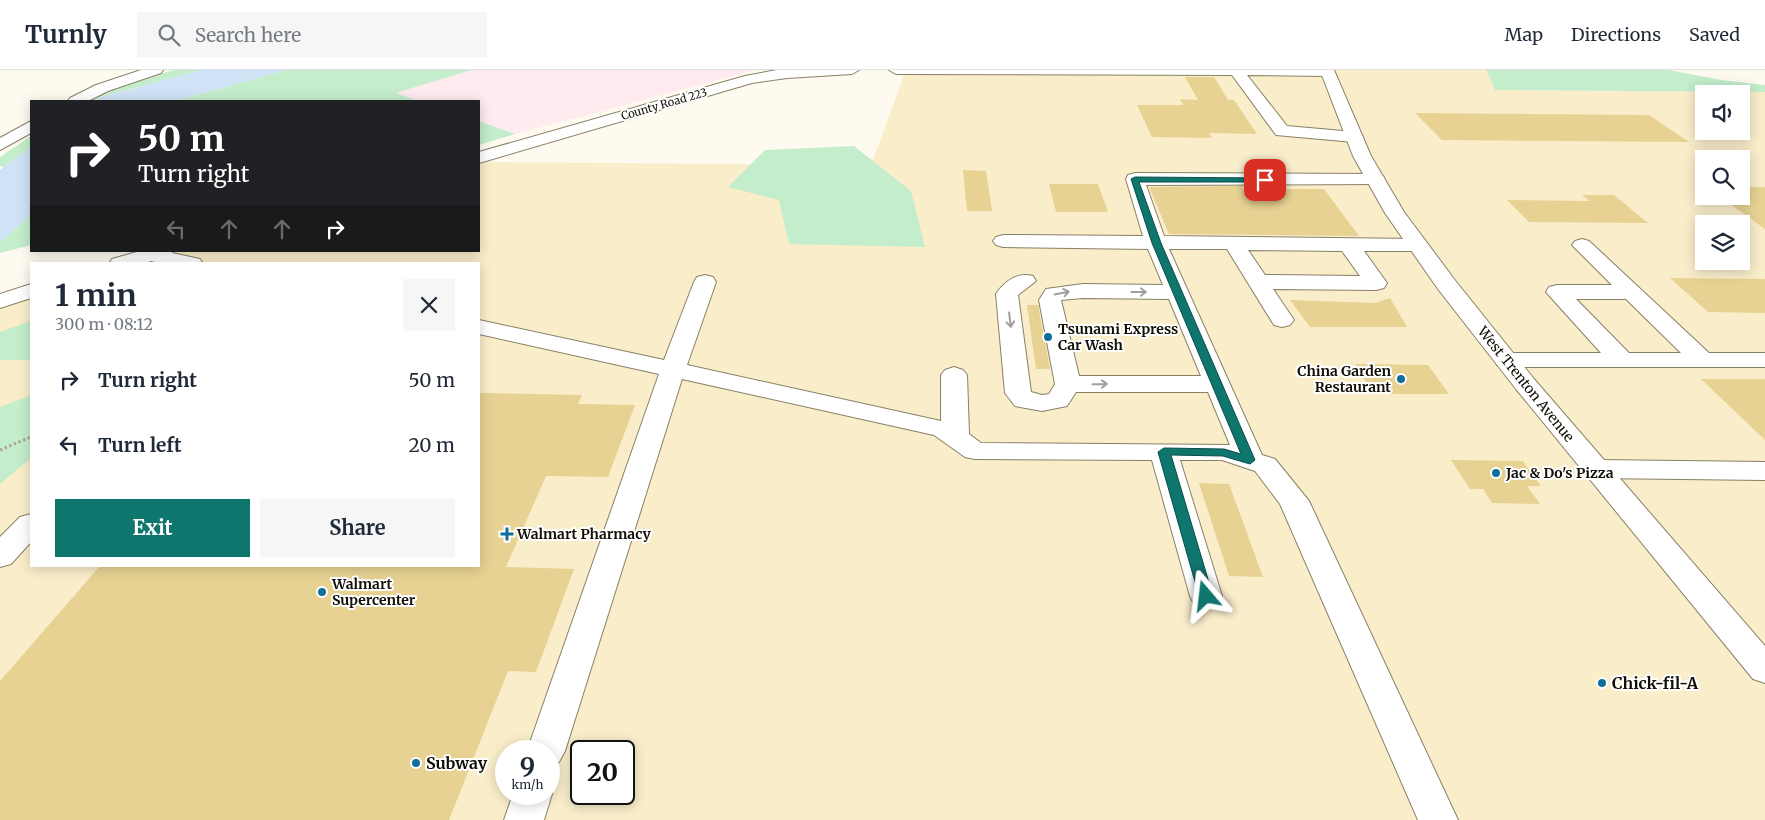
<!DOCTYPE html>
<html lang="en">
<head>
<meta charset="utf-8">
<style>
	body { margin:0; font-family:Merriweather,serif; background:#f6f6f7; color:#1f2937; height:100vh; display:flex; flex-direction:column; font-size:19px; white-space:nowrap }
	* { box-sizing:border-box; margin:0 }
	p { font-size:16px; color:#747a83 }
	.icon { flex:none; width:28px; height:28px; fill:none; stroke:currentColor; stroke-width:2; stroke-linecap:round; stroke-linejoin:round }
	.map { position:relative; flex:1; overflow:hidden }
	.drawer { position:absolute; left:30px; top:192px; width:450px; height:305px; display:flex; flex-direction:column; background:#fff; border-radius:0px; box-shadow:0 2px 12px #0003 }
	.drawer>* { flex:none }
	.hud { position:absolute; left:30px; top:30px; width:450px; height:152px; border-radius:0px; box-shadow:0 2px 12px #0003; background:#202124; color:#fff; overflow:hidden }
	.controls { position:absolute; left:1695px; top:15px; display:grid; gap:10px }
	.controls a { display:grid; place-items:center; width:55px; height:55px; border-radius:0px; background:#fff; box-shadow:0 2px 12px #0003; font-size:25px }
	.speed { position:absolute; left:495px; top:670px; display:flex; gap:10px; font-size:25px; font-weight:700; text-align:center }
	.speed>* { display:grid; place-content:center; width:65px; height:65px; border-radius:50%; background:#fff; box-shadow:0 2px 12px #0003; line-height:1 }
	.speed small { font-size:12px; font-weight:400 }
	.speed .limit { border:2px solid #111; border-radius:8px; background:#fff; color:#111 }
	.pin { position:absolute; display:grid; place-items:center; width:42px; height:42px; color:#fff; margin:-21px; border-radius:10px; box-shadow:0 2px 8px #0006 }
	.me { position:absolute; width:55px; margin:-28px; rotate:343deg; stroke-linejoin:round; filter:drop-shadow(0 0 4px #0008) }
	.turn { display:flex; align-items:center; gap:18px; height:105px; padding:0 25px; font-size:22px }
	.turn .icon { width:65px; height:65px; stroke-width:2.5 }
	.turn b { display:block; font-size:35px; line-height:42px }
	.lanes { display:flex; align-items:center; height:48px; padding:0 25px; background:#0003; justify-content:center; gap:25px; direction:ltr }
	.lanes .off { opacity:.35 }
	.round { display:grid; place-items:center; flex:none; width:52px; height:52px; border-radius:0px; background:#f6f6f7 }
	.head { display:flex; align-items:center; justify-content:space-between; height:85px; padding:0 25px }
	h1 { font-size:30px; font-weight:700; line-height:38px }
	.button { display:flex; gap:10px; margin-top:auto; padding:10px 25px }
	.button a { flex:1; height:58px; border-radius:0px; background:#0f766e; color:#fff; font-size:20px; font-weight:700; line-height:58px; text-align:center }
	.button a+a { background:#f6f6f7; color:#1f2937 }
	ul { padding:0; list-style:none }
	li { display:flex; align-items:center; gap:15px; height:65px; padding:0 25px }
	li div { flex:1 }
	li b { display:block; font-size:19px }
	li em { font-style:normal }
	header { display:flex; align-items:center; gap:30px; box-sizing:border-box; height:70px; padding:0 25px; background:#fff; border-bottom:1px solid #e0e1e3 }
	header strong { font-size:24px }
	nav { display:flex; gap:28px; margin-inline-start:auto; font-size:18px }
	.search { width:350px; height:45px; background:#f6f6f7; display:flex; align-items:center; gap:12px; box-sizing:border-box; padding:0 18px; border-radius:0px; color:#747a83; font-size:19px }
	.map>svg:first-child { display:block }
	.built { fill:#f9edca; fill-rule:evenodd }
	.industrial { fill:#ffeaef }
	.green { fill:#c4edcc }
	.water { fill:#cfe2f6 }
	.building { fill:#e7d293 }
	.lines { fill:none; stroke-linecap:round; stroke-linejoin:round }
	.minor-casing { stroke:#888066; stroke-width:2 }
	.major-casing { stroke:#888066; stroke-width:2 }
	.path { stroke:#aaa79c; stroke-width:3; stroke-dasharray:2.5 2.5; stroke-linecap:butt }
	.minor { fill:#fff; fill-rule:evenodd }
	.major { fill:#fff; fill-rule:evenodd }
	.oneway { stroke:#a09f9b }
	.route { fill:#0f766e; stroke:#0a4d48 }
	.poi-dot { fill:#106e9c; stroke:#fff; stroke-width:2 }
	.labels { text-anchor:middle; stroke-width:4; stroke-linejoin:round; paint-order:stroke }
	.far-street-label { font-size:11px; fill:#110e05; stroke:#fff }
	.poi-label { font-size:14px; font-weight:bold; fill:#110e05; stroke:#fff; text-anchor:start }
	.street-label { font-size:14px; fill:#110e05; stroke:#fff }
	.near-poi-label { font-size:16px; font-weight:bold; fill:#110e05; stroke:#fff; text-anchor:start }
</style>
</head>
<body>
<header>
<strong>Turnly</strong>
<div class="search"><svg class="icon" aria-label="search" viewBox="0 0 24 24"><circle cx="10" cy="10" r="6"/><path d="M15 15l6 6"/></svg>Search here</div>
<nav><a>Map</a><a>Directions</a><a>Saved</a></nav>
</header>
<div class="map">
<svg width="1765" height="750" viewBox="0 0 1765 750">
	<rect width="100%" height="100%" fill="#fefaef"/>
	<path class="built" d="M906,0h580l9,20 270,2v728h-1765v-519l31,-10v275h448v-302h-359l43,-13h316v-89l392,3zM1704,24h37v37h-37zM1704,89h37v37h-37zM1704,154h37v37h-37zM506,681h43v43h-43zM581,681h43v43h-43z"/>
	<path class="industrial" d="M471,0h285l-241,64 -36,-13v-20h-60l-23,-8z"/>
	<path class="green" d="M173,0h29l-101,27 -6,4h-9l17,-8z
		M286,0h185l-75,23 23,8h-244z
		M1486,0h183l52,10 44,5v7l-270,-2z
		M479,51l36,13 -36,11z
		M31,66v11l-27,20 -4,-1v-9z
		M854,76l57,45 14,56 -136,-3 -10,-44 -51,-13 37,-37z
		M31,145v30l-31,8v-11z
		M31,251v39h-31v-28z
		M31,325v63l-31,26v-77z"/>
	<path class="water" d="M202,0h84l-111,31h-80l6,-4z
		M31,77v68l-31,27v-72z"/>
	<path class="building" d="M1185,7h29l14,23h6l23,34 -48,-1 3,5 -60,-1 -15,-32h46l-3,-6 18,1z
		M1415,43l234,2 40,27 -247,-2z
		M963,100l23,1 6,40h-25z
		M1049,114h49l10,28h-52z
		M1242,116l1,3h81l35,47 -190,-2 -20,-47z
		M1741,117h24v42l-46,-33h22z
		M1582,125h32l34,28 -119,-1 -22,-22 83,1z
		M1670,208l95,1v34l-57,-1z
		M1390,228l17,29h-97l-20,-27 86,3z
		M1027,235h11l12,64h-14z
		M1355,294l73,1 21,29h-76z
		M1701,309h64v61z
		M479,323l103,2 -4,9 57,1 -27,72 -62,-1 -40,91 68,2 -38,103 -28,-1 -59,149h-449v-139l100,-115h379z
		M1451,390l72,1 18,25h-14l13,18 -48,-1 -9,-14h-13z
		M1199,413l30,1 34,93 -34,-1z"/>
	<g class="lines">
		<g class="minor-casing">
			<path id="minor" d="M141,0h22l-2,3 -53,18 -20,10h-20l2,-3 26,-13z
				M777,0h82l-7,4 -65,4 -35,5 -273,80v-11l266,-76z
				M889,0h445l-2,4 -5,2 -80,-1 40,51 67,6 6,1 3,4 -3,4 -6,1 -78,-7 -44,-60 -336,-1z
				M31,51v12l-31,17v-12z
				M1135,103l241,1 7,2 2,4 -2,4 -237,1 18,51 254,3 7,2 3,4 -3,4 -7,2h-54l23,32 -3,5 -8,2 -103,-1 21,31 -4,5 -8,2 -8,-2 -47,-76h-58l93,206 13,4 34,42 149,319h-40l-138,-316 -25,-33 -33,-11h-42l42,136 -4,8 -12,4 -12,-4 -4,-8 -38,-136 -177,-1 -10,-2 -31,-22 -252,-56 -117,372 -6,11 -10,4v-15h-22l132,-377 -180,-40v-14l185,40 30,-78 3,-5 8,-2 8,2 3,5 -29,83 254,56v-46l4,-5 9,-3 9,3 4,5 2,59 12,9 249,2 -22,-53h-132l-9,14 -25,5 -27,-5 -10,-13 -9,-99c9,-13 21,-22 37,-18l3,5 -18,14 13,97 11,3 7,-1 6,-10 -16,-84 7,-11 37,-5 80,1 -15,-36 -145,-2 -7,-2 -3,-4 3,-4 7,-2 140,1 -17,-57 2,-4zM1248,180l94,1 18,25 -95,-1zM1083,228l86,1 32,77h-122l-18,-76z
				M1582,169l7,2 120,112h56v14h-259l-9,-2 -3,-5 3,-5 9,-2h95l-55,-61 3,-5 8,-2h55l-40,-40 3,-4zM1576,229h50l55,54h-52z
				M140,181h33l-1,2 28,6 3,5h-41l-11,-3 -8,3h-34l3,-5z
				M31,214v14l-31,10v-14z
				M1596,390l169,2v18l-169,-2 -10,-3 -4,-6 4,-6z
				M31,444v28l-20,22 -11,3v-30l20,-20z
				M549,718l3,6 -8,26h-40l9,-26h36z"/>
		</g>
		<g class="major-casing">
			<path id="major" d="M1320,0h14l37,86 33,56 50,67 80,100 231,267v37l-12,-4 -237,-290 -78,-100 -53,-76 -32,-57z"/>
		</g>
		<path class="path" d="M0,380l31,-13"/>
		<use href="#minor" class="minor"/>
		<use href="#major" class="major"/>
	</g>
	<defs><path id="oneway-shaft" d="M-6 0H5M1.5-3L5.5 0L1.5 3" fill="none" stroke-width="1.6" stroke-linecap="round" stroke-linejoin="round" transform="scale(1.25)"/></defs>
	<g class="oneway">
		<use href="#oneway-shaft" transform="translate(1139 222)"/>
		<use href="#oneway-shaft" transform="translate(1062 223) rotate(-11)"/>
		<use href="#oneway-shaft" transform="translate(1010 250) rotate(83)"/>
		<use href="#oneway-shaft" transform="translate(1100 314) rotate(-1)"/>
	</g>
	<path class="route" d="M1135,107l130,1 4,2 -4,2h-126l22,61 94,217 -5,4 -27,-8 -52,-1 42,141 -7,4 -7,-4 -41,-144 6,-4 60,1 17,5 -89,-211 -21,-64z"/>
	<g class="poi-dot">
		<circle cx="1048" cy="267" r="5"/>
		<circle cx="1401" cy="309" r="5"/>
		<circle cx="1496" cy="403" r="5"/>
		<path d="M504.5 456.5h5v5h5v5h-5v5h-5v-5h-5v-5h5z"/>
		<circle cx="322" cy="522" r="5"/>
		<circle cx="1602" cy="613" r="5"/>
		<circle cx="416" cy="693" r="5"/>
	</g>
	<g class="labels">
		<g class="far-street-label">
			<text transform="translate(664 34) rotate(-16)" y="4">County Road 223</text>
		</g>
		<g class="poi-label">
			<text x="1058" y="264">Tsunami Express<tspan x="1058" dy="16">Car Wash</tspan></text>
			<text x="1391" y="306" text-anchor="end">China Garden<tspan x="1391" dy="16">Restaurant</tspan></text>
			<text x="1506" y="408">Jac &amp; Do's Pizza</text>
			<text x="517" y="469">Walmart Pharmacy</text>
			<text x="332" y="519">Walmart<tspan x="332" dy="16">Supercenter</tspan></text>
		</g>
		<g class="street-label">
			<text transform="translate(1526 314) rotate(51)" y="5">West Trenton Avenue</text>
		</g>
		<g class="near-poi-label">
			<text x="1612" y="619">Chick-fil-A</text>
			<text x="426" y="699">Subway</text>
		</g>
	</g>
</svg>
<div class="controls">
<a><svg class="icon" aria-label="sound" viewBox="0 0 24 24"><path d="M4 9h4l5-4v14l-5-4H4zM17 9q2 3 0 6"/></svg></a>
<a><svg class="icon" aria-label="search" viewBox="0 0 24 24"><circle cx="10" cy="10" r="6"/><path d="M15 15l6 6"/></svg></a>
<a><svg class="icon" aria-label="layers" viewBox="0 0 24 24"><path d="M12 4l9 5-9 5-9-5zM3 14l9 5 9-5"/></svg></a>
</div>
<div class="speed"><div>9<small>km/h</small></div><div class="limit">20</div></div>
<div class="pin" style="left:1265px;top:110px;background:#d93025"><svg class="icon" aria-label="arrive" viewBox="0 0 24 24"><path d="M6 21V4h12l-3 4 3 4H6"/></svg></div>
<svg class="me" style="left:1206px;top:526px" viewBox="-20 -20 40 40"><path d="M0-17L14 15 0 8-14 15z" fill="#0f766e" stroke="#fff" stroke-width="4"/></svg>
<div class="hud">
<div class="turn"><svg class="icon" aria-label="right" viewBox="0 0 24 24"><path d="M7 20v-9h11M14 6l5 5-5 5"/></svg><div><b>50 m</b>Turn right</div></div>
<div class="lanes"><svg class="icon off" aria-label="left" viewBox="0 0 24 24"><path d="M17 20v-9H6M10 6l-5 5 5 5"/></svg><svg class="icon off" aria-label="ahead" viewBox="0 0 24 24"><path d="M12 20V5M6 11l6-6 6 6"/></svg><svg class="icon off" aria-label="ahead" viewBox="0 0 24 24"><path d="M12 20V5M6 11l6-6 6 6"/></svg><svg class="icon" aria-label="right" viewBox="0 0 24 24"><path d="M7 20v-9h11M14 6l5 5-5 5"/></svg></div>
</div>
<section class="drawer">
<div class="head"><div><h1>1 min</h1><p>300 m · 08:12</p></div><a class="round"><svg class="icon" aria-label="close" viewBox="0 0 24 24"><path d="M6 6l12 12M18 6L6 18"/></svg></a></div>
<ul>
<li><svg class="icon" aria-label="right" viewBox="0 0 24 24"><path d="M7 20v-9h11M14 6l5 5-5 5"/></svg><div><b>Turn right</b></div><em>50 m</em></li>
<li><svg class="icon" aria-label="left" viewBox="0 0 24 24"><path d="M17 20v-9H6M10 6l-5 5 5 5"/></svg><div><b>Turn left</b></div><em>20 m</em></li>
</ul>
<div class="button"><a>Exit</a><a>Share</a></div>
</section>
</div>
</body>
</html>
